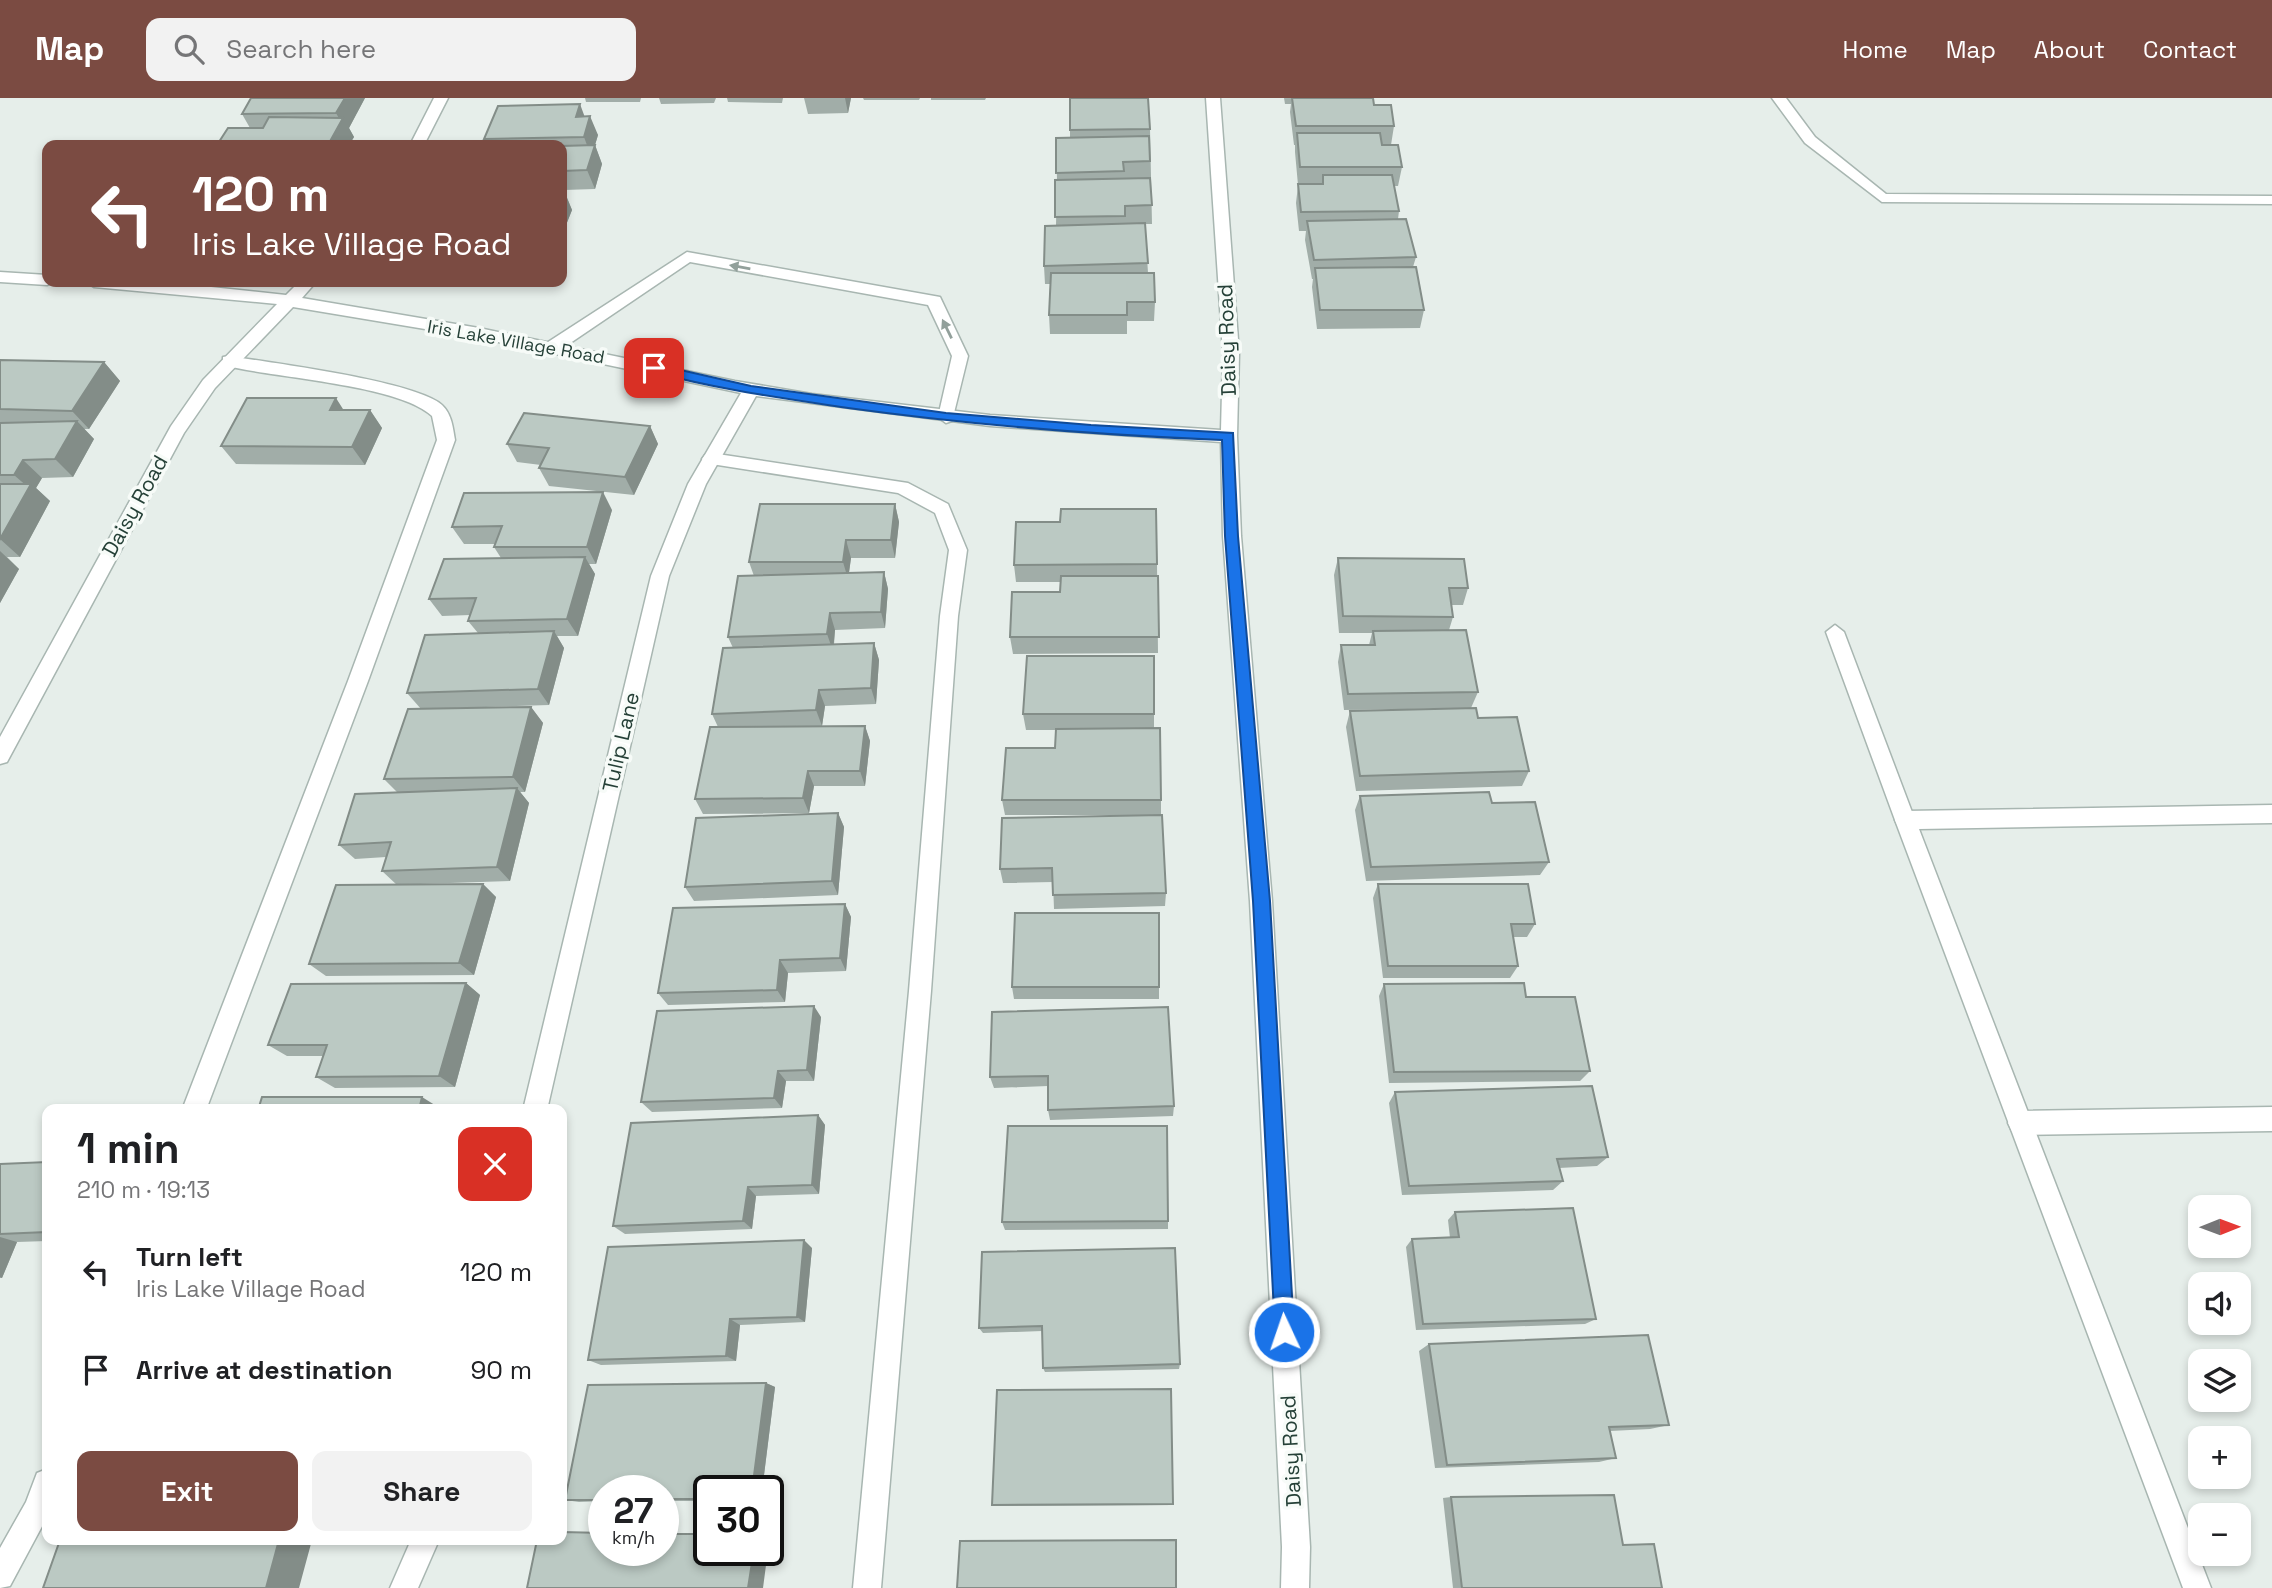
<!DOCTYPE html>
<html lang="en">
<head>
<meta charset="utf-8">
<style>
	body { margin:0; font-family:"Space Grotesk",sans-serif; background:#f2f2f2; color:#202124; height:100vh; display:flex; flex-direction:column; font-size:26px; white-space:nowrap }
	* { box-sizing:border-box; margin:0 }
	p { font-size:23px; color:#757577 }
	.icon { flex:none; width:38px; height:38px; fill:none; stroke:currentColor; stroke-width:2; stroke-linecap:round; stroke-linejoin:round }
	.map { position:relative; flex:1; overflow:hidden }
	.panel { position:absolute; left:42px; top:1006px; width:525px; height:441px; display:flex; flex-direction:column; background:#fff; border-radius:14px; box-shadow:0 4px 10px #0003 }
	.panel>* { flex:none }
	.banner { position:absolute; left:42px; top:42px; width:525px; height:147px; border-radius:14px; box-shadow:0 4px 10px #0003; background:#7b4b42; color:#fff; overflow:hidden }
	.needle { width:46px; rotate:89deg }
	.fabs { position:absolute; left:2188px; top:1097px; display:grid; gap:14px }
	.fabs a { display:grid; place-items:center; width:63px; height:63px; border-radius:14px; background:#fff; box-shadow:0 4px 10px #0003; font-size:35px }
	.speed { position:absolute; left:588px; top:1377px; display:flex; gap:14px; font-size:35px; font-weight:700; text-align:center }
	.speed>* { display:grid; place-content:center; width:91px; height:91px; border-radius:50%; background:#fff; box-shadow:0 4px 10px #0003; line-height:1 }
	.speed small { font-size:18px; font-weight:400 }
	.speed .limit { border:4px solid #111; border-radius:10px; background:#fff; color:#111 }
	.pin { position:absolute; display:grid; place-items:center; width:60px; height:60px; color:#fff; margin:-30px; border-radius:14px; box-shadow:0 4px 10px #0006 }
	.me { position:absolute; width:77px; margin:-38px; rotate:357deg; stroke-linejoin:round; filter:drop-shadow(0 0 5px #0008) }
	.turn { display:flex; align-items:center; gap:24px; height:147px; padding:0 35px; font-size:32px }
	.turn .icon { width:91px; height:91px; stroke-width:2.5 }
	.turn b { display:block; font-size:49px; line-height:60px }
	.round { display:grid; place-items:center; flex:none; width:74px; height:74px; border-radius:14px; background:#f2f2f2 }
	.summary { display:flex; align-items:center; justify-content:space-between; height:119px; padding:0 35px }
	h1 { font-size:42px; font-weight:600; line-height:52px }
	.cta { display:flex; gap:14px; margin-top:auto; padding:14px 35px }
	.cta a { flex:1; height:80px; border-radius:14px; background:#7b4b42; color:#fff; font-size:28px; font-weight:600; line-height:80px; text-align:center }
	.cta a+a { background:#f2f2f2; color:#202124 }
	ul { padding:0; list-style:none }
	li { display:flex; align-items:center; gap:21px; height:98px; padding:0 35px }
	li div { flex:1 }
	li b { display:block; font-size:26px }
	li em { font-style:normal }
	header { display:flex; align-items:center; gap:42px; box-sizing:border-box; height:98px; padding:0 35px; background:#7b4b42; color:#fff }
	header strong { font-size:33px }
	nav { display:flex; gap:38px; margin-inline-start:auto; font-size:24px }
	.search { width:490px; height:63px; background:#f2f2f2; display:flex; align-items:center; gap:18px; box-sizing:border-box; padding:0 24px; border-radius:14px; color:#757577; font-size:26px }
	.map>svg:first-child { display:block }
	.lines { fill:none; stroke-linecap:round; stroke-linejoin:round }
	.service-casing { stroke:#a8b6b1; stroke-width:3 }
	.minor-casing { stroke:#a8b6b1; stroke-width:3 }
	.service { fill:#fff; fill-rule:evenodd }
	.minor { fill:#fff; fill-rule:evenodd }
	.wall { fill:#a1ada8 }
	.shaded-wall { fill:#838d88 }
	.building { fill:#bbc9c3; stroke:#838d88; stroke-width:2 }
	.oneway { fill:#92a09b }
	.route { fill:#1a73e8; stroke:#114b97; stroke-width:2 }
	.labels { text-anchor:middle; stroke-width:7; stroke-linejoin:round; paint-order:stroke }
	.far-street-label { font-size:18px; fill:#254037; stroke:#f7fbf8 }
	.street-label { font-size:21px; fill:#254037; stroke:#f7fbf8 }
</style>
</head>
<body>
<header>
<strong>Map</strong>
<div class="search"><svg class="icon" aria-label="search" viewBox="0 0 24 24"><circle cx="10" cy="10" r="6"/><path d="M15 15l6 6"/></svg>Search here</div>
<nav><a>Home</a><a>Map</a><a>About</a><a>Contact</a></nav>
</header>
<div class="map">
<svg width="2272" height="1490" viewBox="0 0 2272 1490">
	<rect width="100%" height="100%" fill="#e6eeea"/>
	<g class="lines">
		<g class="service-casing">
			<path id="service" d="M687,154l253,45 28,59 -16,65 -6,2 -8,-6 14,-61 -24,-51 -238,-43 -133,90h-12v-8z
				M229,258c42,7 186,25 213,49 10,9 11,24 13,35l-87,241 -162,429h-24l166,-429 89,-241 -5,-24c-34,-32 -160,-38 -209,-51v-8z
				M711,355l197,30 40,21 19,46 -9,66 -27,375 -50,597h-28l56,-597 31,-375 9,-66 -14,-37 -37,-20 -193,-30 -3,-4 3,-4z
				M1835,527l9,7 71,188 -3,6 -7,3 -7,-3 -3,-6 -69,-188z
				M2272,1009v24l-252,4 -8,-4 -4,-8 4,-8 8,-4z
				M47,1371v48l-37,69 -10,2v-40l26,-46 11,-29z"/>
		</g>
		<g class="minor-casing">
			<path id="minor" d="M434,0h14l-24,47h-14z
				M1206,0h14l19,255 -2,83 4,100 31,365 38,646 -1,41h-28l1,-41 -32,-646 -27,-365 -2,-94 -231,-16 -234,-30 -50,88 -37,92 -122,534h-24l128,-534 37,-92 53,-91 -262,-55 -186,-31 -78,81 -31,45 -177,329 -7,2v-27l171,-311 32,-46 74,-76 -183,-17 -8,-5h78l122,13 13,-13h17l-14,16 177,30 256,53 77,13 178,21 231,15 2,-77z
				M1772,0h14l29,39 71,57 386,2v8l-390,-2 -77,-59z
				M0,174l47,3v7h7l-7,3 -47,-3z
				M2272,707v18l-353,6 292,759h-28l-288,-768 3,-6 7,-3z
				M411,1442h28l-21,48h-28z"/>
		</g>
		<use href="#service" class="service"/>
		<use href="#minor" class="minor"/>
	</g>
	<path class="wall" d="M251,0h114l-16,30 5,9 -5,8h-132l33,-17 -8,-14z
		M585,0h56l-1,4h-54z
		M659,0h57l-2,5 -53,1z
		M727,0h56l-1,5 -54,-1z
		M804,0h47l-3,15 -40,1z
		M863,0h57l-1,2h-55z
		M931,0h55l-1,2h-54z
		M1070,0l80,31 2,95h-7l3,49 7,29 -1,19h-27v13h-77l-1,-19 1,-31h-5l-1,-18 12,-41 1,-45 -1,-42h14z
		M1284,0h89l1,7 20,21 -3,19 11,22 -4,19h-4l5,25 -1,8 18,38 -3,10 11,43 -4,18 -103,1 -5,-42 1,-8h-1l-7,-39 1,-9h-7l-3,-28 2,-18 -3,-33v-7h-1l-4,-33 1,-8h-6z
		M585,19l13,18 -3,10 7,19 -7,25 -31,1 8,20 -10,25v-90h-75l-3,-6z
		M0,262l104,2 16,19 -31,48h-5l10,10 -21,38 -31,1 -6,10 14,13 -30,56h-13l12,12 -19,34z
		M344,312h26l12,18 -17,37 -129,-1 -15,-18z
		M650,328l8,18 -24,51 -85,-9 -10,-18 2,-3 -24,-3 -10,-18z
		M895,406l4,18 -4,36h-44l-2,15 35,-1 4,17 -3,39 -50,2 -1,15 40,-2 5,17 -3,44 -51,2 -3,20h43l5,15 -5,45h-51l-5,27 -106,1 -8,-15 23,-72 -6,-13 21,-66 -5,-11 26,-61 -5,-14z
		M612,412l-16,54h-7l6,10 -17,62h-21l7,12 -15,57 -128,4 -14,-16 71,-60 -10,-12 2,-6 -28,1 -13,-17 72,-41 -7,-11 1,-3h-31l-12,-17z
		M1338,460l130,30 -5,17h-12l2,12 -4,13 29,62 -7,16 -127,2 -6,-48 3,-17h28l3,-12h-33l-5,-58z
		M1157,466l1,89 -145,1 -3,-17 50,-45 1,-10h-45l-2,-17z
		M1154,558v72l7,72v15h-156l-3,-15 53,-52 1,-18h-30l-3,-16z
		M531,609l12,16 -18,69h-5l9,11 -19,78 -90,3h63l13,13 -22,78 -148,1 -17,-12 88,-79 -15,-14 4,-14 -31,2 -16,-14 58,-53 -13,-13z
		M1350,613l128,7 51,53 -7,15 -166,5 -10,-64z
		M1360,698l132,7 57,59 -9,13 -174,6 -11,-71z
		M838,715l6,14 -6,68 -144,6 -9,-14z
		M1002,720l164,75 -1,13 -111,3 -1,-27 -50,1 -3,-14z
		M1378,786l157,40 -8,13h-14l5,29 -8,12h-127l-10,-80z
		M845,806l6,13 -5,54 -58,2 -3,29 -117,3 -10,-12z
		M466,885l14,12 -25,92 -120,1 -19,-11 7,-21h-36l-19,-11z
		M1384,886l142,13 64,74 -10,10 -191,2 -10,-87z
		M1012,889h147v12h-145z
		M992,914l182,94 -1,10 -123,4 -2,-10v-24l-54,2 -4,-11z
		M821,919l-7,64h-28l-4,27 -130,4 -11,-10z
		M1395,994l213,65 -11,9 -38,2 4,13 -10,9 -151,5 -13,-92z
		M818,1017l7,10 -6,69 -63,2 -4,33 -127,5 -12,-8z
		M47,1064v79l-30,1 -15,36h-2v-114z
		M1455,1114l141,107 -11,5 -169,6 -10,-83 6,-8 38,-1 -2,-18z
		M1168,1123v8l-163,1 -3,-8z
		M812,1150l-7,74 -65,3 -4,36 -135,4 -13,-5z
		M982,1154l198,112 -1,5 -134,3 -2,-4 -1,-37 -59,2 -4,-5z
		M1429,1246l240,81 -19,4 -40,2 6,27 -17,4 -164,6 -16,-117z
		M766,1285l9,4 -13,104h-53v10h-46v-10h-59v10l-25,1 -14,-2z
		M1451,1399l172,48 39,43h-209l-10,-90z
		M1173,1406l-1,1 -176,1 -4,-1z"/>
	<path class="shaded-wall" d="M345,0h20l-16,30 5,9 -5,8h-21l13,-23 -5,-9z
		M845,0h6l-3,15z
		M580,6l7,19 -11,-6z
		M590,18l8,19 -3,10 7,19 -7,25 -8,-19 4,-14 -7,-19z
		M564,93l8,19 -10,25v-38z
		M104,264l16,19 -31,48 -17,-18z
		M336,300l12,19 -18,-7z
		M370,312l12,18 -17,37 -13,-18z
		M77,323l17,18 -21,38 -18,-18z
		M650,328l8,18 -24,51 -9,-18z
		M23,362l19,18 -6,10 14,13 -30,56 -20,-18 29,-51 -15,-13z
		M603,394l9,18 -16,54 -9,-17z
		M895,406l4,18 -4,36 -4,-18z
		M846,442l5,18 -3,21 -5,-17z
		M0,453l19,18 -19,34z
		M585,459l10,17 -17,62 -11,-17z
		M884,474l4,17 -3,39 -4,-16z
		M830,515l5,17 -2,21 -6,-17z
		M554,533l10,17 -15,57 -11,-16z
		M874,545l5,17 -3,44 -5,-16z
		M819,592l6,16 -3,20 -6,-16z
		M531,609l12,16 -18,69 -12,-15z
		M865,628l5,15 -5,45 -5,-15z
		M808,673l6,15 -5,27 -6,-15z
		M517,690l12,15 -19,78 -13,-14z
		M838,715l6,14 -6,68 -6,-14z
		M483,786l13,13 -22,78 -15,-12z
		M845,806l6,13 -5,54 -6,-13z
		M780,862l8,13 -3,29 -8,-12z
		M466,885l14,12 -25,92 -16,-11z
		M814,908l7,11 -7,64 -7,-11z
		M778,973l8,10 -4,27 -8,-10z
		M422,999l16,10v3h-19z
		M818,1017l7,10 -6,69 -7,-9z
		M748,1089l8,9 -4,33 -9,-8z
		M0,1139l17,5 -15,36 -2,-1z
		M804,1142l8,8 -7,74 -8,-5z
		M730,1221l10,6 -4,36 -10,-5z
		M766,1285l9,4 -13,104h-10z
		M279,1442h33l-13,48h-33z
		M754,1452h14l-5,38h-15z"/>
	<path class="building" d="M251,0h94l-9,15 -94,1z
		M1070,0h78l2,31 -80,1z
		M1292,0h81l1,7h17l3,21h-98z
		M580,6l-4,13 14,-1 -6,21 -100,2 14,-33z
		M269,19l74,1 -15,27h-111l11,-17h35z
		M1297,35h83l2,12h16l4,22h-102z
		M1149,38l1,25 -27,1 1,9 -68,2v-35z
		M595,47l-8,25 -25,1v-25z
		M1323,77h69l7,36 -98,1 -3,-28h25z
		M1150,80l2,27 -27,1v10l-70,1v-37z
		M1406,121l10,38 -102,3 -7,-39z
		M1145,125l3,40 -104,3 1,-40z
		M1416,169l8,43h-104l-5,-42z
		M1051,175h103l1,29h-28v13h-78z
		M0,262l104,2 -32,49 -72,-2z
		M247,300h89l-6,12h40l-18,37 -131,-1z
		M524,315l126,13 -25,51 -86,-9 10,-20 -42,-4z
		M77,323l-22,38 -32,1 -9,15h-14v-52z
		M0,386h31l-31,55z
		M603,394l-16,55h-93l8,-21 -50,1 12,-34z
		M760,406h135l-4,36h-45l-3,22h-94z
		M1061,411h95l1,55 -143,1 2,-43h44z
		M585,459l-18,62 -99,2 8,-23 -47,1 15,-40z
		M1338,460l126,1 4,29h-19l4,29 -110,-1z
		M884,474l-3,40 -51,1 -3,21 -99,3 10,-61z
		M1061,478h97l1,61h-149l2,-45h48z
		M1466,532l12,62 -130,2 -7,-49h34l-2,-14z
		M554,533l-16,58 -131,4 18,-58z
		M874,545l-3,45 -52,2 -3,20 -104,4 11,-66z
		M1027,558h127v58h-131z
		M531,609l-18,70 -129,2 24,-70z
		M1476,610l2,10 39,-1 12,54 -169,5 -10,-65z
		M865,628l-5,45h-52l-5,27 -108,1 15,-72z
		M1160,630l1,72h-159l4,-52h49l1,-19z
		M517,690l-20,79 -115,4 9,-29 -52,3 16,-51z
		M1489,694l3,11 43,-1 14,60 -178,5 -11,-71z
		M838,715l-6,68 -147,6 11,-69z
		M1162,717l4,78 -113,2 -1,-27 -52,1 2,-51z
		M483,786l-24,79 -150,1 27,-79z
		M1378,786h150l7,40h-24l7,42h-130z
		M845,806l-5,54 -60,2 -3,30 -119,3 15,-85z
		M1015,815h144v74h-147z
		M466,885l-27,93 -123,1 11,-32h-59l23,-61z
		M1524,885l2,14h49l15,74 -196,1 -10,-88z
		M814,908l-7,64 -29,1 -4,27 -133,4 16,-91z
		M1168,909l6,99 -126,4v-34l-58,1 2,-65z
		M1592,988l16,71 -51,2 6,22 -154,5 -14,-94z
		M262,999h160l-3,13h-161z
		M818,1017l-6,70 -64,2 -5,34 -130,5 18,-103z
		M1008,1028h159l1,95 -166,1z
		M47,1064v70l-47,2v-70z
		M1573,1110l23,111 -173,5 -11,-85 47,-2 -4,-25z
		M804,1142l-7,77 -67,2 -4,37 -138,4 20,-113z
		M1175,1150l5,116 -137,4 -1,-42 -63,2 3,-76z
		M1648,1237l21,90 -60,2 7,31 -169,7 -18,-121z
		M766,1285l-14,108h-43v8h-46v-8h-59v9h-39l23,-115z
		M1171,1291l2,115 -181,1 5,-115z
		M1614,1397l9,50 31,-1 8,44h-200l-11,-91z
		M562,1434l42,1v17h59v-16h46v16h45l-6,38h-221l10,-48h25z
		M60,1442h219l-13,48h-223z
		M1176,1442v48h-219l3,-47z"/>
	<defs><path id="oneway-solid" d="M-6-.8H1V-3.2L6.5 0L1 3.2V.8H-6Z" transform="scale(1.75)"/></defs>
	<g class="oneway">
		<use href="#oneway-solid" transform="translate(740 169) rotate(-170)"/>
		<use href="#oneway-solid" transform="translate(947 231) rotate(-116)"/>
	</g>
	<path class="route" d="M654,266l97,22 195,27 145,12 142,8 5,103 32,365 24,431 -3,6 -7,3 -6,-3 -3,-6 -22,-431 -28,-365 -3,-96c-125,-5 -250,-15 -374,-32 -67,-10 -133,-19 -198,-37l-2,-3z"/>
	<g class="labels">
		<g class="far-street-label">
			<text transform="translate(516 244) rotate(10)" y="6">Iris Lake Village Road</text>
		</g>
		<g class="street-label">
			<text transform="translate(1227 242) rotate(-92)" y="7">Daisy Road</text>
			<text transform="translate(135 408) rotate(-61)" y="7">Daisy Road</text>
			<text transform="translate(621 644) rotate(-77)" y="7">Tulip Lane</text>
			<text transform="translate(1291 1353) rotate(-93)" y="7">Daisy Road</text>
		</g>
	</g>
</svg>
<div class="fabs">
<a><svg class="needle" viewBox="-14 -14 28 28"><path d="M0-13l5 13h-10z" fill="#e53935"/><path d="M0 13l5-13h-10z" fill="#757577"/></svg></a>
<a><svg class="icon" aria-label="sound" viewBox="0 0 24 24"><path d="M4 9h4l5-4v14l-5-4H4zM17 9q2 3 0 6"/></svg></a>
<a><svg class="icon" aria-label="layers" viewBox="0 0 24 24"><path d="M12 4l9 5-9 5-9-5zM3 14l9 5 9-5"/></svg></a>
<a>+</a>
<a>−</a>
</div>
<div class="speed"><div>27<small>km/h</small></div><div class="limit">30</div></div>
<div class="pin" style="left:654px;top:270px;background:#d93025"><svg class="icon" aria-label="arrive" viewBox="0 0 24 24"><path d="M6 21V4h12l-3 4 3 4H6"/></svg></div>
<svg class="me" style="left:1284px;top:1234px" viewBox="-20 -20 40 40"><circle r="17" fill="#1a73e8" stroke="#fff" stroke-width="3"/><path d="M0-11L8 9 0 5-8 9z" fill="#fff"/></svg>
<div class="banner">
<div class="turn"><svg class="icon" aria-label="left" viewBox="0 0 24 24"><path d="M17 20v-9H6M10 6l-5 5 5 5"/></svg><div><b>120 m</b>Iris Lake Village Road</div></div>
</div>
<section class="panel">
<div class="summary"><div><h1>1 min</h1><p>210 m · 19:13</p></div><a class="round" style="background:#d93025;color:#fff"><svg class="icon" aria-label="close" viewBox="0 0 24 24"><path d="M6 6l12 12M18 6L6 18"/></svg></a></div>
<ul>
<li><svg class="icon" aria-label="left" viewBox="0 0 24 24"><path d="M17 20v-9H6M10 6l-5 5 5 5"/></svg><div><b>Turn left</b><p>Iris Lake Village Road</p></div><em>120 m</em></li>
<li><svg class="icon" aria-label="arrive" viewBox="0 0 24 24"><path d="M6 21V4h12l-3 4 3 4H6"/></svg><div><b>Arrive at destination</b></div><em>90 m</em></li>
</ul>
<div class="cta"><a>Exit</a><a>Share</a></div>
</section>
</div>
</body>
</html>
